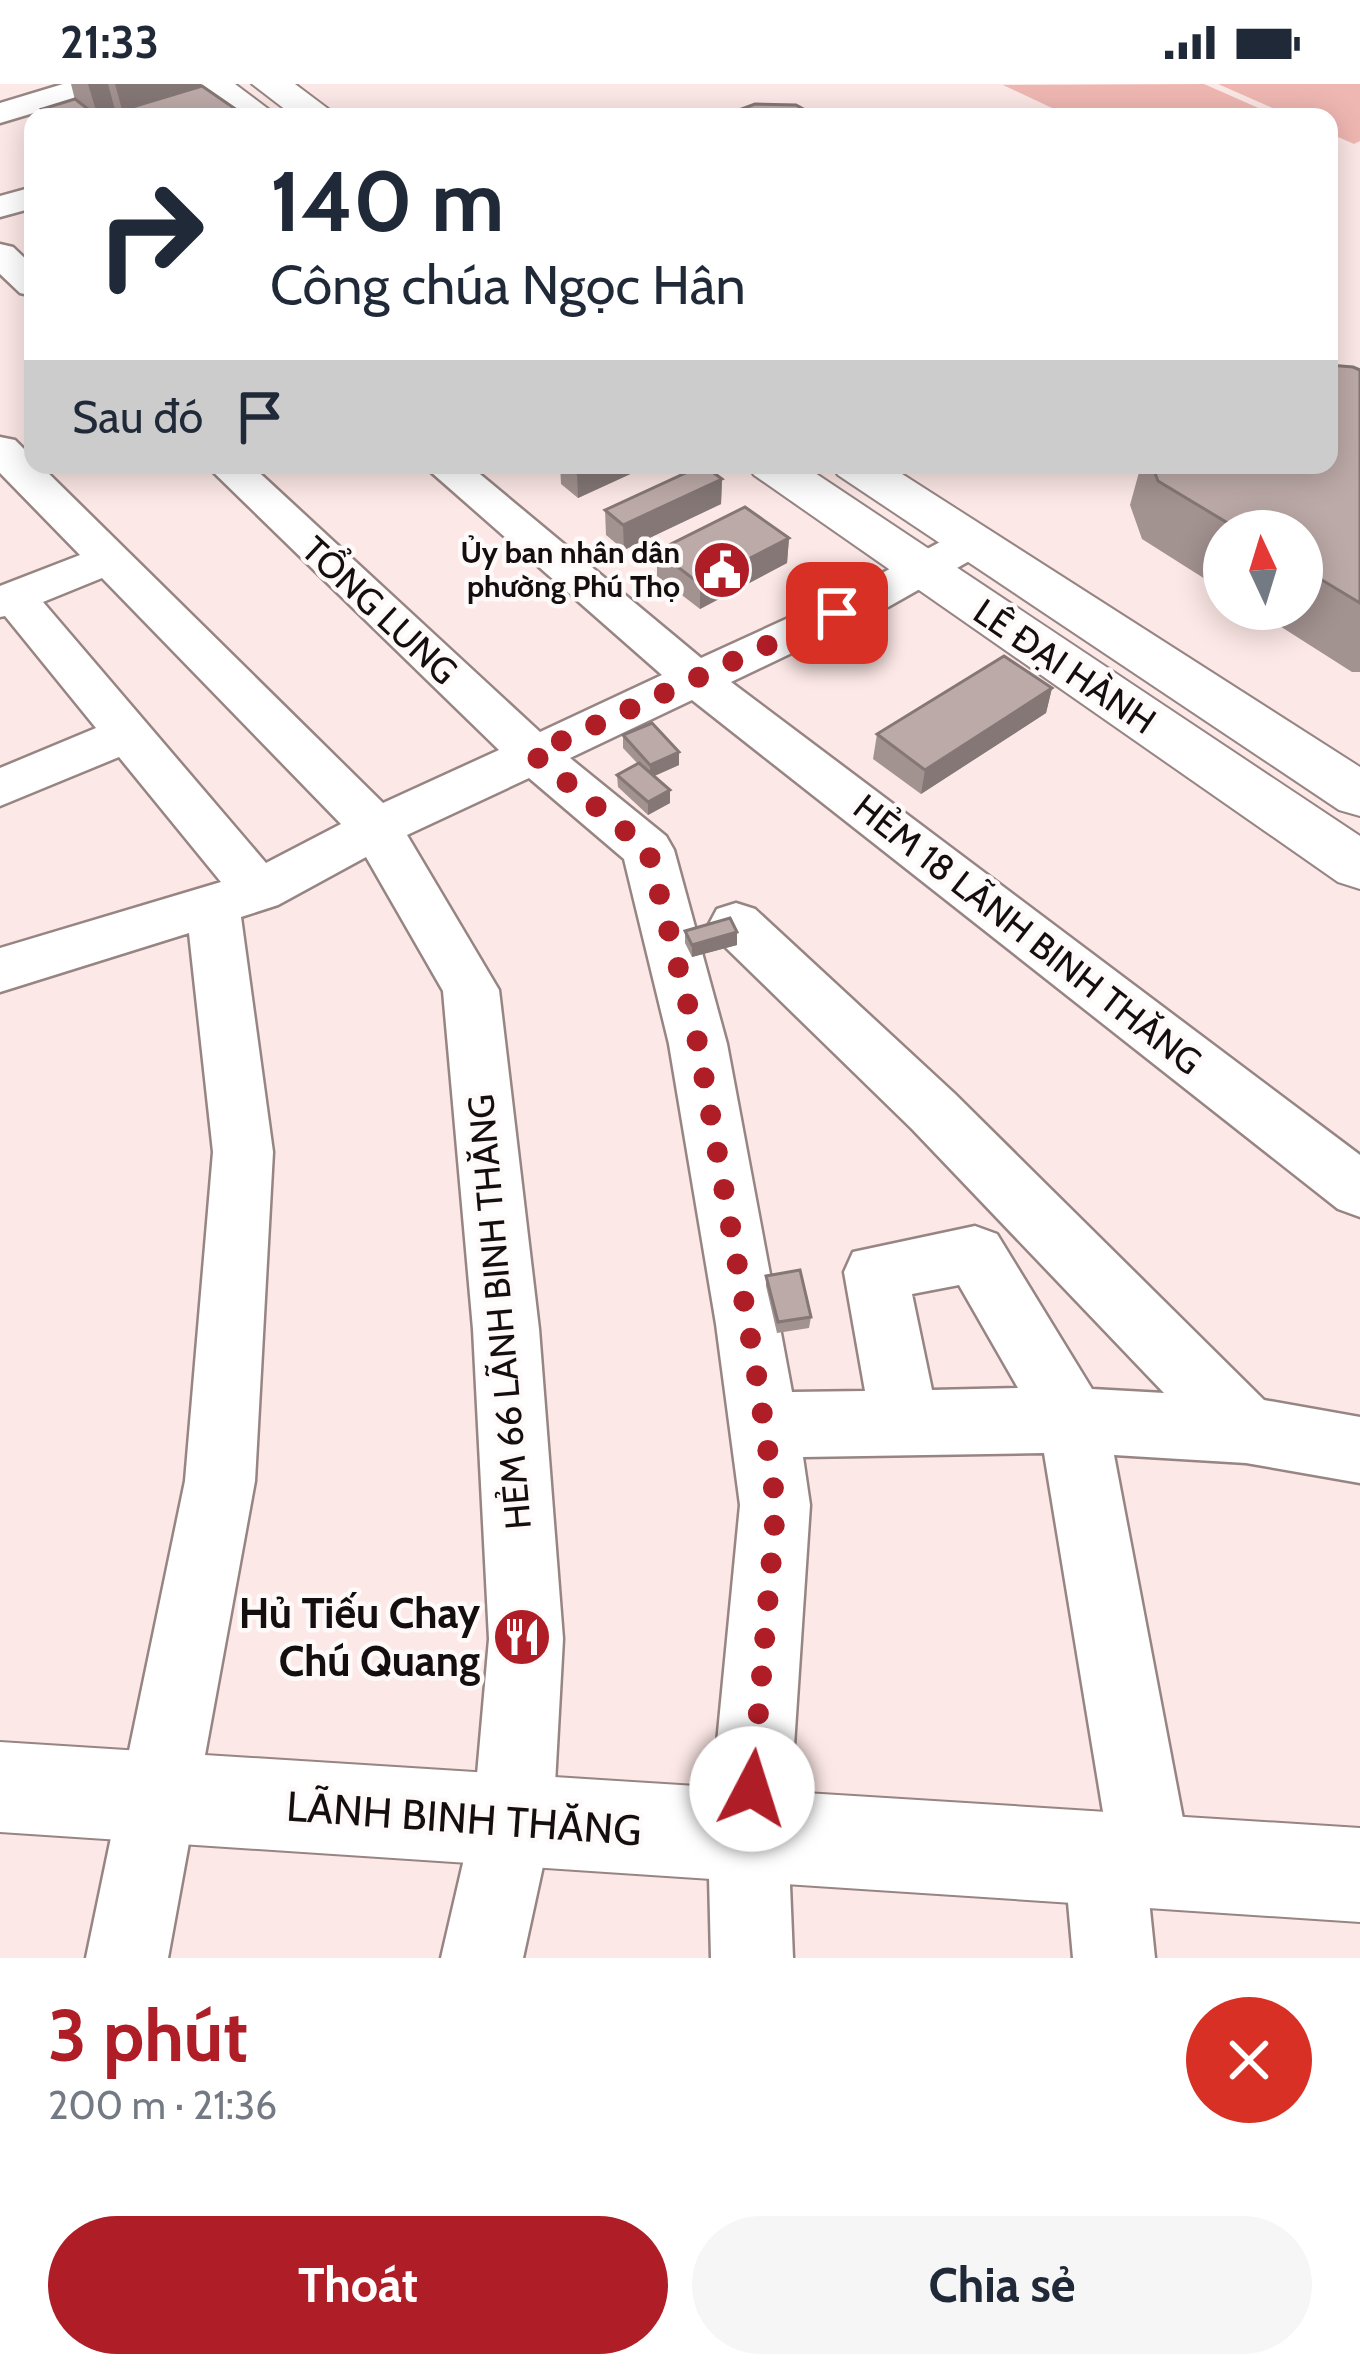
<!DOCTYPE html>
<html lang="vi">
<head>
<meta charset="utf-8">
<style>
	body { margin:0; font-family:Cabin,sans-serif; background:#f6f6f7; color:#1f2937; height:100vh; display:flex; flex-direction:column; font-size:45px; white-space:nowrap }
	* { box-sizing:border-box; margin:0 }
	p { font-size:39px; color:#747a83 }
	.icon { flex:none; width:66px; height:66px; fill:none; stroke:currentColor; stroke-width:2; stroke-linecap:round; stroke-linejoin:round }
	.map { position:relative; height:1874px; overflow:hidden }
	.drawer { display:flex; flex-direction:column; background:#fff; flex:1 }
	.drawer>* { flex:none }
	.hud { position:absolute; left:24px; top:24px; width:1314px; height:366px; border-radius:24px; box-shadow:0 6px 30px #0003; background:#fff; color:#1f2937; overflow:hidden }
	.needle { width:78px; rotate:356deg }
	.tools { position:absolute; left:1203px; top:426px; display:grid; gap:24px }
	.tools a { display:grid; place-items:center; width:120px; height:120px; border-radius:50%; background:#fff; box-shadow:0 6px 30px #0003; font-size:60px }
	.pin { position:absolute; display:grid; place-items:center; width:102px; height:102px; color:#fff; margin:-51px; border-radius:24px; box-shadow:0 6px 18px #0006 }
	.me { position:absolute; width:132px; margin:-66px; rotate:5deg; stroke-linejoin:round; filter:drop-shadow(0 0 9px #0008) }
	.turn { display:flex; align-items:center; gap:42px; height:252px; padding:0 48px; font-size:54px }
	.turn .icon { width:156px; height:156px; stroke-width:2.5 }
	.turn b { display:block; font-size:84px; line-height:102px }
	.then { display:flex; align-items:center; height:114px; padding:0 48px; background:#0003; gap:24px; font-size:45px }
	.round { display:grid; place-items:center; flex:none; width:126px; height:126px; border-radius:63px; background:#f6f6f7 }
	.summary { display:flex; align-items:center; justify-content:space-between; height:204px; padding:0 48px }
	h1 { font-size:72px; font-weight:800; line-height:90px; color:#af1d27 }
	.action { display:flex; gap:24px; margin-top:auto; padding:24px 48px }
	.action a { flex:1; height:138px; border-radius:72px; background:#af1d27; color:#fff; font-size:48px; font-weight:800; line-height:138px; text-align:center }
	.action a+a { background:#f6f6f7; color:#1f2937 }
	.status { display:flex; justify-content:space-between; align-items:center; height:84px; padding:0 60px; background:#fff; direction:ltr }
	.status svg { height:33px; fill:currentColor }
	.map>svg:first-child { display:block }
	.green { fill:#efb7b2 }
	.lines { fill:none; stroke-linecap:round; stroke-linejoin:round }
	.minor-casing { stroke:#968583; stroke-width:5 }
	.major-casing { stroke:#968583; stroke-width:4 }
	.minor { fill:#fff; fill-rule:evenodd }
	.major { fill:#fff; fill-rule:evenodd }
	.wall { fill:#a29290 }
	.shaded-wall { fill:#847776 }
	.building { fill:#bcaaa8; stroke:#847776; stroke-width:3 }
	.route { stroke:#af1d27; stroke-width:21; stroke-dasharray:0 37.8 }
	.labels { text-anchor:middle; stroke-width:9; stroke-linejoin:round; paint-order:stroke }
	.far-poi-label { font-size:30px; font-weight:bold; fill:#140e0e; stroke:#fefaf9; text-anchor:end }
	.street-label { font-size:36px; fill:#140e0e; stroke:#fefaf9 }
	.near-poi-label { font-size:42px; font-weight:bold; fill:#140e0e; stroke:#fefaf9; text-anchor:end }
	.near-street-label { font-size:42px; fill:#140e0e; stroke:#fefaf9 }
</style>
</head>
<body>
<div class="status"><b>21:33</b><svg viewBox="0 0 49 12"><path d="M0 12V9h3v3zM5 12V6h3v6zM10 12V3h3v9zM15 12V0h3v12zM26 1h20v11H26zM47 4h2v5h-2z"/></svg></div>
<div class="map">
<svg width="1360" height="1874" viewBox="0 0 1360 1874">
	<rect width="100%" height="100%" fill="#fce8e6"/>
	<path class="green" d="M1204,0l75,33h-208l-68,-32z
		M1218,0h142v57l-6,3 -25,-11v-16h-36z"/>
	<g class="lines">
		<g class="minor-casing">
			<path id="minor" d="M63,0h49l-5,7 -107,32v-20z
				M33,103v21l-33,9v-21z
				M0,160l13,3 20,19v30l-13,-3 -20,-19z
				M0,353l15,3 18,18v7h7l343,338 116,-53 -293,-285h45l289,267 122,-57 -239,-210h46l232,193 155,-71 101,-54 15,-4 15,4 7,9 -7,9 -99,56 -157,75 629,473v62l-22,-8 -646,-509 -122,58 96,78 8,14 53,194 65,348 73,-1 -21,-119 9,-20 122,-26 22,8 95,155 72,4 -252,-264 -195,-190 -8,-15 8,-15 19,-6 19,6 199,184 310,307 96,17v66l-114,-20 -132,-8 77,406 -12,28 -30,11 6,58h-82l-9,-100 12,-28 28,-12 -60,-365 -241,4 7,48 -22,331 5,122h-82l-3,-122 32,-331 -24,-181 -47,-280 -45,-185 -95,-81 -122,57 92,155 40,339 24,310 -10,181 -30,138h-82l32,-138 16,-181 -16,-310 -30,-338 -77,-134 -88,48 -37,12 32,235 -18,329 -87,477h-82l99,-477 28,-329 -24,-219 -189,59v-44l221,-66 -102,-125 -119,49v-38l96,-40 -91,-112 -5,1v-31l80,-31 -80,-82zM102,494l239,246 -75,39 -223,-261zM959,1201l59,103 -86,2 -20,-96z"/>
		</g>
		<g class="major-casing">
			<path id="major" d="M193,0h42l44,33h-44z
				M252,0h43l44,33h-44z
				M747,381h56l557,371v53l-22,-7 -584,-407z
				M831,381h57l472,302v49l-21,-6 -501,-335z
				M0,1658l1360,86v94l-1360,-90z"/>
		</g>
		<use href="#minor" class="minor"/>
		<use href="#major" class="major"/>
	</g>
	<path class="wall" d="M71,0h130l1,3 45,30h-203l-2,-8 33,-9z
		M1360,286v302h-8l-99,-63h49v-78h-78v60l-82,-52 -12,-34 11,-40h188z
		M560,381h90l-72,33 -17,-14z
		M722,395l-1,25 -97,46 -18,-15 -1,-25z
		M789,454l-2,25 -87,46 -43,-33v-25z
		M1052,604l-6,25 -125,81 -48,-35 4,-25z
		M623,651l56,30 -25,11 16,27 -22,12 -30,-28 -1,-12 21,-11 -15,-16z
		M685,847l52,14 -45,12 -7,-14z
		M766,1192l45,41 -2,11 -32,5 -11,-47z"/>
	<path class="shaded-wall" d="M88,0h20l9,33h-19z
		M115,0h86l5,19 -82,14z
		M595,381h55l-72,33 -1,-25z
		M722,395l-1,25 -97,46 -1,-25z
		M789,454l-2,25 -87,46v-25z
		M1052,604l-6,25 -125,81 4,-24z
		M679,668v13l-29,13v-13z
		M670,706v13l-22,12v-13z
		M737,848v13l-45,12v-12z"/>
	<path class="building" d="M202,2l45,31h-148z
		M75,15l22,17 -45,1 -10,-8z
		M755,20l41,1 22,12h-98z
		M1329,281l24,2 7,3v233l-58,-35v-37h-61l-83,-50 -6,-16h177z
		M566,381h29l-18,8z
		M703,381l19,14 -99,46 -18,-15z
		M745,423l44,31 -89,46 -43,-33z
		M1004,572l48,32 -127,82 -48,-36z
		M652,639l27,29 -29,13 -27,-30z
		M639,679l31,27 -22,12 -31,-27z
		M730,834l7,14 -45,13 -7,-14z
		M800,1186l11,47 -33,5 -12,-46z"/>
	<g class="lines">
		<path class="route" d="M752,1705l24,-284 -22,-147 -56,-314 -50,-194 -115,-96 304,-141"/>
	</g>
	<defs>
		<g id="civic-disc" transform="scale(3)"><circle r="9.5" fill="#af1d27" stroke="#fefaf9"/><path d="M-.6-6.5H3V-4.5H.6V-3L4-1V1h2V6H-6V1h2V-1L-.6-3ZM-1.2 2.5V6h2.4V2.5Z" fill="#fff"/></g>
		<g id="restaurant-disc" transform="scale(3)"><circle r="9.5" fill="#af1d27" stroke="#fefaf9"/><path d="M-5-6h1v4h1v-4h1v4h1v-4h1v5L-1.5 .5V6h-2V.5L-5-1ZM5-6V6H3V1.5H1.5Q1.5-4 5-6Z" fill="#fff"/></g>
	</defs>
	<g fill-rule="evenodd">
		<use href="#civic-disc" x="722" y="486"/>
		<use href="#restaurant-disc" x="522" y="1553"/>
	</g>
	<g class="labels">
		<g class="far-poi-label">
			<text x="680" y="479">Ủy ban nhân dân<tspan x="680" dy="34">phường Phú Thọ</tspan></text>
		</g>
		<g class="street-label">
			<text transform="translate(380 526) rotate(43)" y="13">TỔNG LUNG</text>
			<text transform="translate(1065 582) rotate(34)" y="13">LÊ ĐẠI HÀNH</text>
			<text transform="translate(1028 850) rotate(38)" y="13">HẺM 18 LÃNH BINH THĂNG</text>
			<text transform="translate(499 1228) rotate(-95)" y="13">HẺM 66 LÃNH BINH THĂNG</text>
		</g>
		<g class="near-poi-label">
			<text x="480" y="1544">Hủ Tiếu Chay<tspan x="480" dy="48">Chú Quang</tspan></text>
		</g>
		<g class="near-street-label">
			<text transform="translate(464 1734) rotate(4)" y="15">LÃNH BINH THĂNG</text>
		</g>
	</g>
</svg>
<div class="tools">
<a><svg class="needle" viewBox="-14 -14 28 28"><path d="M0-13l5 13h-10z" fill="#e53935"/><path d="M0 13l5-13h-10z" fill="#747a83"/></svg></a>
</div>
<div class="pin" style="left:837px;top:529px;background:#d93025"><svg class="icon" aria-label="arrive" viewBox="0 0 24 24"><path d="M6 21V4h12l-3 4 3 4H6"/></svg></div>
<svg class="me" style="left:752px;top:1705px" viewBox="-20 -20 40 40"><circle r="19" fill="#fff"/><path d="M0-13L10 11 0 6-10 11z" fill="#af1d27"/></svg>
<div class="hud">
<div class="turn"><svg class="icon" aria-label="right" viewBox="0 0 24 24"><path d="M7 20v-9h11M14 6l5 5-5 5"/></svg><div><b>140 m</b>Công chúa Ngọc Hân</div></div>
<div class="then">Sau đó<svg class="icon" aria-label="arrive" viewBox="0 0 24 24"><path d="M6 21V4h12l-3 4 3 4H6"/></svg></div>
</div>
</div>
<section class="drawer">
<div class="summary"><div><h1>3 phút</h1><p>200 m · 21:36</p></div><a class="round" style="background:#d93025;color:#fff"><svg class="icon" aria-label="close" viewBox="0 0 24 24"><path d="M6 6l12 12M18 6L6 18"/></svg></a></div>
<div class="action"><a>Thoát</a><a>Chia sẻ</a></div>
</section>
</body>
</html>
